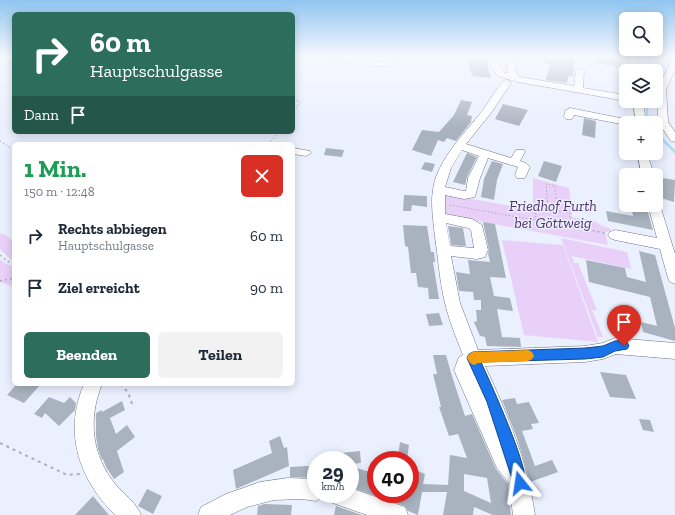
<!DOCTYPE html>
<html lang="de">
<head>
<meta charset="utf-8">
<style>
	body { margin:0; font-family:"Zilla Slab",serif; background:#f2f2f3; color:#1f2937; height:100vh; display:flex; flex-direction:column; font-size:15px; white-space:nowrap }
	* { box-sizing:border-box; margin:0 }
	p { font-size:13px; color:#747a83 }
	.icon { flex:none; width:22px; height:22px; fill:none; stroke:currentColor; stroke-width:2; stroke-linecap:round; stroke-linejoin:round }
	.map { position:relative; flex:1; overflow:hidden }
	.details { position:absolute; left:12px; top:142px; width:283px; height:244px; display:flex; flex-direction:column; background:#fff; border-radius:6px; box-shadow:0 2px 10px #0003 }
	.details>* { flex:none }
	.hud { position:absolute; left:12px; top:12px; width:283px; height:122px; border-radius:6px; box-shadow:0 2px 10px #0003; background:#2d6d5c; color:#fff; overflow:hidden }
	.controls { position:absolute; left:619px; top:12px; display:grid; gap:8px }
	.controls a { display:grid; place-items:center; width:44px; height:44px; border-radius:6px; background:#fff; box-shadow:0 2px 10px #0003; font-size:20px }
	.speed { position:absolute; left:307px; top:451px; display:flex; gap:8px; font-size:20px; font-weight:700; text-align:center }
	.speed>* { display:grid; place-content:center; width:52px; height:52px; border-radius:50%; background:#fff; box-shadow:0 2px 10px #0003; line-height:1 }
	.speed small { font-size:10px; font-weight:400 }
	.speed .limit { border:6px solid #d22; background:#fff; color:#111 }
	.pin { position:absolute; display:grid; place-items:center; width:34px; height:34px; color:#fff; margin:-41px -17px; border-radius:50% 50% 50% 0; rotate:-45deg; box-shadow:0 0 4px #0007 }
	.pin .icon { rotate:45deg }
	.me { position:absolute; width:44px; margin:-22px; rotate:345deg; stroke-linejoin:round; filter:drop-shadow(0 0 3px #0008) }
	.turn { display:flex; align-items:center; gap:14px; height:84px; padding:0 12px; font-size:18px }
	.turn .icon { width:52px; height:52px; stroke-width:2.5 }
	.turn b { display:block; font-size:28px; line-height:34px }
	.then { display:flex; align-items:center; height:38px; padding:0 12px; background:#0003; gap:8px; font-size:15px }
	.round { display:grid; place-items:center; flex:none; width:42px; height:42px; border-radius:6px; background:#f2f2f3 }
	.overview { display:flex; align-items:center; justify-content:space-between; height:68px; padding:0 12px }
	h1 { font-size:24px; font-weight:700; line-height:30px; color:#1e9e55 }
	.button { display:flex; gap:8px; margin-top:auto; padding:8px 12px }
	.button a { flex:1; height:46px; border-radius:6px; background:#2d6d5c; color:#fff; font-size:16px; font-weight:700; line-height:46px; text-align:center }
	.button a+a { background:#f2f2f3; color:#1f2937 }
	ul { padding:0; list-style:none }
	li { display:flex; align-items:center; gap:12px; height:52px; padding:0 12px }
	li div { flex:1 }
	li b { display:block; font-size:15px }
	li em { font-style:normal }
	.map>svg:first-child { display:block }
	.green { fill:#e8d0f9 }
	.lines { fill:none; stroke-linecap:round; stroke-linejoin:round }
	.stream-far1 { stroke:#acdef9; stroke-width:2 }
	.stream { stroke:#acdef9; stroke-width:2.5 }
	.building { fill:#a9b3bf; fill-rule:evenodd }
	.minor-casing { stroke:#707480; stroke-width:1 }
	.path-far2 { stroke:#aaaeb9; stroke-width:1; stroke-dasharray:1.5 2; stroke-linecap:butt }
	.path-far1 { stroke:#aaaeb9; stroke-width:1.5; stroke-dasharray:2 3; stroke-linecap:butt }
	.path { stroke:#aaaeb9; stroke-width:2; stroke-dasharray:3 4; stroke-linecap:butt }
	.minor { fill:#fff; fill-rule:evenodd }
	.route { fill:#1a73e8; stroke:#114b97 }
	.slow { fill:#f59e0b }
	.labels { text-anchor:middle; stroke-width:3; stroke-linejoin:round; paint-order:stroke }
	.park-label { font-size:15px; font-style:italic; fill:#523165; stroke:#ebf0ff }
</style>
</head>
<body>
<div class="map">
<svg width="675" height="515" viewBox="0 0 675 515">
	<rect width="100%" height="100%" fill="#ebf0ff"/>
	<path class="green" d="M660,56h5l-10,15h-11l-10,-3 7,-10 3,-1 12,4z
		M533,178l36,10 3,29 23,4 7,5 8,2 1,4h-6l3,13 -163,-30 -1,-21 89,16z
		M0,233l6,2 8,7v19l-4,-2 -10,-10z
		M561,238l66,14 4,17 -59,-13 2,7h4l19,47h-5l11,27h-5z
		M502,240l61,5 35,97 -74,-7z
		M0,259l4,4 10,4v20l-14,-5z"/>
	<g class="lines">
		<path class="stream-far1" d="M656,78l14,-22
			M647,101v13l4,9"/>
		<path class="stream" d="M656,133l19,19"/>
	</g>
	<path class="building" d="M544,56h31l-2,21 -5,-1 -1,7 -21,-3 4,-16 -6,-1z
		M597,56h13l13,2 -2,10 -26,-6z
		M467,57l19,3 5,18 -19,-2z
		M461,100l11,2 -5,13 5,1 -1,6 -15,19 -9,-3 -3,4 -6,-2 -7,16 -19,-6 10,-20 17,2 15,-17z
		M503,104l25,6 -9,16 -24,-7z
		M584,118l12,3 -1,17 -13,-3z
		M619,125l7,1v20l-7,-2z
		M326,148l18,2 -2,7 -18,-2z
		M467,153l10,4 -10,20 -2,8 -12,-3z
		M492,161l11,3 -6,16 -3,20 -13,-3 3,-18z
		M544,161l18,5 -6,16 -18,-6z
		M425,162l10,2 -3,8 -11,-3z
		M656,177l19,3 -1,22 -13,-4 1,-13 -4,-1z
		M404,195l23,1v11l-15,-2 -1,6h-8z
		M631,205l15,1 7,24 -45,-9 -2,-10 27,5z
		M483,222l12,2 11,54 -16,-1 4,19 16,2 3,13 -16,-2 5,28 18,1 1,9 -34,-1 -2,-9 -5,-1 -6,-14 3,-1 -1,-11h5v-10h-7l-1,-8 -14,-1 -3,-19 14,2 -2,-14 22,2 -2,-9 1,-3z
		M403,225l24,1 4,26h3l1,10h-2l6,37h-10l-1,-11 -10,-1 -2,-14h-5l-3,-26 -3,-1z
		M448,226l15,2 3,18 -15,-1z
		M639,251l16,4 20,73v13l-32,-9 -2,-10 16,4 -7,-29 -61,-15 -3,-22 39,8 2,9 19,5z
		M439,313l4,12 -14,1 -3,-12z
		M433,355h13l5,18 14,43 7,-2 24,55 12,15 3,31h-18l-19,-8 -1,8h-30l4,-23h-25l-4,23 -10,-4 -3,-5 -52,-18 4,-20 19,6v20h34v-26l15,6 -2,10 25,1 2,-30 17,3 -9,-24 -9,2 -10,-29h2l-8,-33h4zM464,474l23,4 4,25 -27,-12z
		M600,372l26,3 10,24 -26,-2z
		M17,384h24l-17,19 -17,-8z
		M49,397l15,6 6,-6 6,6 -1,7 -16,16 -14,-13 -3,5 -8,-4z
		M515,398l2,6 12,-2 10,21 -8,1 2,5 -11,2 13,35 17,-6 6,12 -28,10 -13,-44 -15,-38z
		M122,401l3,9 -15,8 6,16 11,-9 8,12 -18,14 7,21 -10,7 -8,-12 -3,-8 -1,1 -4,-11 -2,-13v-23l6,-3v2z
		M639,419l11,1 4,12 -11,-2z
		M280,436l4,12 3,-1 2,19 -53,23 -3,-19 39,-17 -3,-12z
		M400,442l9,3 -2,15h-22l1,-8 12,4z
		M360,451l1,12 -11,1v-4h-8l-1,-7z
		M307,466l9,1v11l-26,-1v-10z
		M147,489l15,7 -9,18 -15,-8z
		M93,496l16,19h-34z
		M264,504l28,1 -1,10h-34l1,-9z
		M336,506l26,9h-28z"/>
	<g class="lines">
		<g class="minor-casing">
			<path id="minor" d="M389,56h9l-9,10h-18l-4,-2 4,-2h13z
				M486,56h8l11,17h3l-1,-11 4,-6h8l-4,6 2,13 3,2 54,9 2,-15 1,-2h6l1,2 -1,17 43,7v6l-108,-19c-24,-7 -20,-3 -32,-26z
				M588,56h8l-3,8h-3l-4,-2z
				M632,56h8l-7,15h-7v2l-1,-2z
				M672,59h3v11l-9,19 2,33 7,10v10l-4,-1 -13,-19v-33z
				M507,80l4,3 -20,30 -25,31 45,14 5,-8h8l1,2 -5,9 6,2 4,4 -5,11h-8l-2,-3 3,-8 -30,-9 -8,20 -5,19 -11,2 -19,-4v19l27,5 10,6 6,25 -3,7 -8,2 -26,-3 9,47 18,47 107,-4 18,-3 12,-5 60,5v16l-59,-5 -13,5 -18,3 -100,4c23,49 42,95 50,149h-22l-4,-32 -12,-15 -43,-98 5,-13 4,-2c-8,-20 -16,-40 -20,-61 -4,-19 -5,-38 -8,-57 -2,-20 -6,-40 1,-60 9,-24 27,-42 43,-62 7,-7 19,-32 28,-35zM462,150l17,6 -11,22 -2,13h-2l-19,-4 6,-19zM446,223l22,5 3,2 3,18 -24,-2z
				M633,101h10l3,22h-10z
				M570,108l60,12 5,3h-9v2l-52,-10 -2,4h-6l-2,-2 1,-6z
				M293,148l17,3 1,2 -5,3 -13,-2z
				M637,153h10l7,22h-12z
				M656,201l4,4 15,49v30l-5,-2 -2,-4 -8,-29 -45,-9 -5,-2 -2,-3 2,-3 5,-2 42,8 -9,-33h8z
				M84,384h18c-14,35 -11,71 14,101 8,10 20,17 25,30h-26c-36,-36 -52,-82 -31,-131z
				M288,478l28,1v15h9l-2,3 -7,4 -14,-2 -28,1 -27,7 -17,8h-32l3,-8 25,-13 34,-12z
				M350,488l55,19 3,8h-41l-37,-13 -3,-8h23z"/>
		</g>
		<path class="path-far2" d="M320,56l43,7
			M0,59l12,5 -12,6
			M293,99l7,3 -7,11
			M0,141l14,9
			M268,144l11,-12
			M450,205l129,23
			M548,209l-2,-25 9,2 2,25
			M536,221l-1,-14 35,6 1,13"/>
		<path class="path-far1" d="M573,227l32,6
			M0,255l7,6 7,3
			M0,281l14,-3"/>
		<path class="path" d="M120,384l8,8 5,15
			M0,443l67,32 14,-1"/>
		<use href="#minor" class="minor"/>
	</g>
	<linearGradient id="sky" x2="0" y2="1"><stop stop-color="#90c5ef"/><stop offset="0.44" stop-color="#f6f8ff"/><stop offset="1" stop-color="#f6f8ff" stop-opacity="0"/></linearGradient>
	<rect width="675" height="128" fill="url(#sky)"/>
	<path class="route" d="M624,340l3,2 2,4 -2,3 -12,2 -12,6 -18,2 -104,3c9,20 51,111 44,126l-5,2 -5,-2 -28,-86 -20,-44 2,-4 4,-2 112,-4 18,-2 12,-5z"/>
	<path class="slow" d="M528,350l4,2 2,4 -2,3 -4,2 -50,2 -4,2 -4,-2 -3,-5 2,-4 4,-2z"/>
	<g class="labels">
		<g class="park-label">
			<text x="553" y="211">Friedhof Furth<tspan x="553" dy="17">bei Göttweig</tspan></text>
		</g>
	</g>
</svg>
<div class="controls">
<a><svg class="icon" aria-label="search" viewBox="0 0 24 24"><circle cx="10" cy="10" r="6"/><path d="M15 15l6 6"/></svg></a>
<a><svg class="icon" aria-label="layers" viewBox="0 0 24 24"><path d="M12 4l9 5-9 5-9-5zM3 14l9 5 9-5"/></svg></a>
<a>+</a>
<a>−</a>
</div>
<div class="speed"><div>29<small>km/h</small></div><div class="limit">40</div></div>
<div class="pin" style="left:624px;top:346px;background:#d93025"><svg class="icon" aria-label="arrive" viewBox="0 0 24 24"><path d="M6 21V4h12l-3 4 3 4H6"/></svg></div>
<svg class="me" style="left:520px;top:483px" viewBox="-20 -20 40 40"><path d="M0-17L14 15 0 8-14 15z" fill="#1a73e8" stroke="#fff" stroke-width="4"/></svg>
<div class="hud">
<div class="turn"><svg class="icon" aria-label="right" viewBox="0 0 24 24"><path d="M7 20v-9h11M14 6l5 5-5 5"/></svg><div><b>60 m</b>Hauptschulgasse</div></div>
<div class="then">Dann<svg class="icon" aria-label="arrive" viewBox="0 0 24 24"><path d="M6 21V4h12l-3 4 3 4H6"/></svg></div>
</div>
<section class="details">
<div class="overview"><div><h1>1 Min.</h1><p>150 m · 12:48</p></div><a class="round" style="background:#d93025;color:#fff"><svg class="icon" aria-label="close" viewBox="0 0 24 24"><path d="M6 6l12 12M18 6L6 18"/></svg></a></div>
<ul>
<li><svg class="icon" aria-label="right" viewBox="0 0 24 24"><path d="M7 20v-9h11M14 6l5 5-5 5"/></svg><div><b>Rechts abbiegen</b><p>Hauptschulgasse</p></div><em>60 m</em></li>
<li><svg class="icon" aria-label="arrive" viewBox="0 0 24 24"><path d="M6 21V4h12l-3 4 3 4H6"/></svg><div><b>Ziel erreicht</b></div><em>90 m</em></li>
</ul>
<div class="button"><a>Beenden</a><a>Teilen</a></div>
</section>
</div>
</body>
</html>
